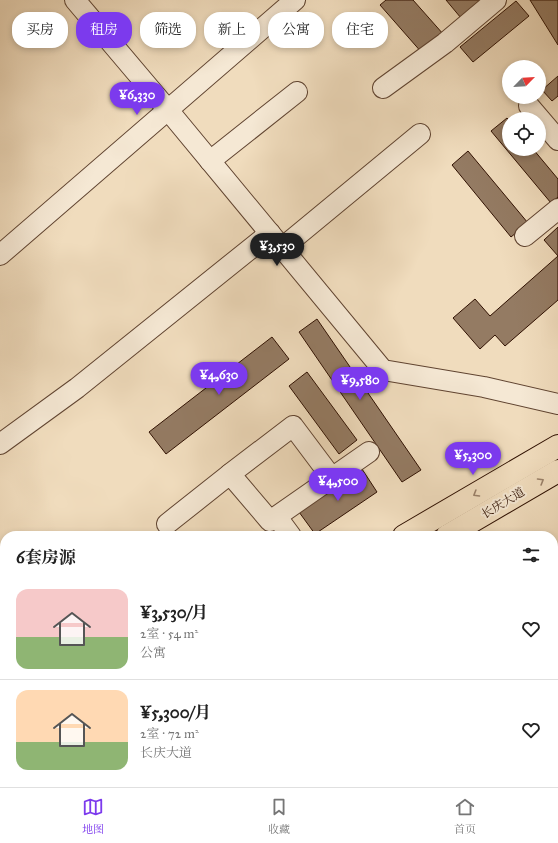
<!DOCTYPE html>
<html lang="zh">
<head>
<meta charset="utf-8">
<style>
	body { margin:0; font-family:"IM FELL Great Primer","Noto Serif SC",serif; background:#f2f2f2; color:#222; height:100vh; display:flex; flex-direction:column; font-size:15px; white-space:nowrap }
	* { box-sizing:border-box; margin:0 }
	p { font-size:13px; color:#767676 }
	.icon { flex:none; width:22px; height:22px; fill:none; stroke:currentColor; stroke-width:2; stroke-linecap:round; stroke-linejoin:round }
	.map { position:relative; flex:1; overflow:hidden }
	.drawer { position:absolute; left:0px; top:531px; width:558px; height:256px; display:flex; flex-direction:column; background:#fff; border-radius:16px 16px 0 0; box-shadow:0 2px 6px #0003 }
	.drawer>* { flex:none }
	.guide { position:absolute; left:12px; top:12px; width:534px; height:36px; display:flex; gap:8px }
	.needle { width:26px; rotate:66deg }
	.buttons { position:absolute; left:502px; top:60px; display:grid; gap:8px }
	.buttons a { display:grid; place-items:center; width:44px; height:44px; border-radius:50%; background:#fff; box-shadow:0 2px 6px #0003; font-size:20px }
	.price { position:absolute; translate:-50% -34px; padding:0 9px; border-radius:14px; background:#7c3aed; color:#fff; font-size:13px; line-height:26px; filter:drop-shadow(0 1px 2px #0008) }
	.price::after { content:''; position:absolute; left:50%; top:24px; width:12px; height:9px; margin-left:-6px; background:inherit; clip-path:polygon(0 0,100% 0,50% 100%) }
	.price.active { background:#222; color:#fff }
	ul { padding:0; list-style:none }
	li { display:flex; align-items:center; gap:12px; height:100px; padding:0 16px }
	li+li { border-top:1px solid #e0e0e0 }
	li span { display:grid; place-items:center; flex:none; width:112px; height:80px; border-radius:12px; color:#555 }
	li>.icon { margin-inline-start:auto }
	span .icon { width:48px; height:48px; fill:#fffc; stroke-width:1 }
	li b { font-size:17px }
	h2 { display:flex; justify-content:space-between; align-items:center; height:48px; padding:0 16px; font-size:17px }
	.chip { padding:0 14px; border-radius:16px; background:#fff; box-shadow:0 2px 6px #0003; font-size:14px; line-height:36px }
	.chip.active { background:#7c3aed; color:#fff }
	.tabs { display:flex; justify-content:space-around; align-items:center; height:56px; border-top:1px solid #e0e0e0; background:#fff; font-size:11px; color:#767676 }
	.tabs a { display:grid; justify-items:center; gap:2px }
	.tabs .active { color:#7c3aed }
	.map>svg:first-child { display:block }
	.building { fill:#947b63; stroke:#301102 }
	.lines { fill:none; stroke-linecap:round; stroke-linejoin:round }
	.minor-casing { stroke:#604431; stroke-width:22 }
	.major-casing { stroke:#301102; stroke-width:24 }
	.minor { stroke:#f5e8d4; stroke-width:20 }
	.major { stroke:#f0dcbd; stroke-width:22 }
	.oneway { stroke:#9a8169 }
	.labels { text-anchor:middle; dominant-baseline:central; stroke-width:4; stroke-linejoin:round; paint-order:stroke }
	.street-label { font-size:12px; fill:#301102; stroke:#f5e8d4 }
</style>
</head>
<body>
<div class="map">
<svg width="558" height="787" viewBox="0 0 558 787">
	<rect width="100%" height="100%" fill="#f0dcbd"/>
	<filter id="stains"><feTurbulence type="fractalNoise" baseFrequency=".005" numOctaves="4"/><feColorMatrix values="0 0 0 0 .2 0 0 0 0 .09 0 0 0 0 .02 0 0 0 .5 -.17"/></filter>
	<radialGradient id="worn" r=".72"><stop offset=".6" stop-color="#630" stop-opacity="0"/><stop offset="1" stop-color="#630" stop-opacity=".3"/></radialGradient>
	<g class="building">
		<polygon points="386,0 413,0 444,35 423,54 380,5"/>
		<polygon points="446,0 481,0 461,18"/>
		<polygon points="530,0 558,0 558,45"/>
		<polygon points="516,1 529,16 473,62 460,47"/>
		<polygon points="558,76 558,96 552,101 542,90"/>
		<polygon points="507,118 509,120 509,149 533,149 558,179 558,197 551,203 491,131"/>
		<polygon points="468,151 528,223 511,237 452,165"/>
		<polygon points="558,227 558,300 505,346 495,335 480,349 453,318 475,299 490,316 558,256 544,240"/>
		<polygon points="317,319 421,470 402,482 299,332"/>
		<polygon points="272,337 289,359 166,454 149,432"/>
		<polygon points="307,372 357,440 339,454 289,386"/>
		<polygon points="362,469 377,492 315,534 299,512"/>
		<polygon points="558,570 558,622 553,638 553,586"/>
		<polygon points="558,767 558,787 544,787 541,782 553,782 553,770"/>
		<polygon points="83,782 142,782 143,784 137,787 81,787 80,784"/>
		<polygon points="171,782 209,782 210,783 205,787 164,787"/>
		<polygon points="255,782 267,782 271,787 249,787"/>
		<polygon points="308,782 337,782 340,787 311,787"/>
		<polygon points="444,782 469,782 472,787 447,787"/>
	</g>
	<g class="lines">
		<defs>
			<g id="minor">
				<polyline points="75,0 168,110 383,370 484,387 558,404"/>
				<polyline points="383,88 445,43 496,0"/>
				<polyline points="529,106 558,140"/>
				<polyline points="210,161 297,92"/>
				<polyline points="525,236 558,209"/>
				<polyline points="282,248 420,134"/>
				<polyline points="0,255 295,0"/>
				<polyline points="0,444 77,388 270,233"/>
				<polyline points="230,474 293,426 332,478"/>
				<polyline points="277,517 291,536"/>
				<polyline points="167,524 230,474 270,521 369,452"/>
				<polyline points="553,697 558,681"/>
				<polyline points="525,787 527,782"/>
			</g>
			<g id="major">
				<polyline points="404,536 558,446"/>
				<polyline points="447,536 558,471"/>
				<polyline points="0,774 5,771"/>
				<polyline points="21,787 30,782"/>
			</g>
		</defs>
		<use href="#minor" class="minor-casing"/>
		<use href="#major" class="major-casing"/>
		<use href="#minor" class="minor"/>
		<use href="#major" class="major"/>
	</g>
	<defs><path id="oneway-chevron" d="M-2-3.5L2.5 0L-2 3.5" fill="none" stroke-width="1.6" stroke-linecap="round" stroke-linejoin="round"/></defs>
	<g class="oneway">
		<use href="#oneway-chevron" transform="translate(541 481) rotate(-31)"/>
		<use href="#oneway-chevron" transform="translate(476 494) rotate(149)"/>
	</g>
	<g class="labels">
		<g class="street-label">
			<text transform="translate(503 503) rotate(-31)">长庆大道</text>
		</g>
	</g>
	<rect width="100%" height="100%" filter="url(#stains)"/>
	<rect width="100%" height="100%" fill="url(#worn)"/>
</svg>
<div class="buttons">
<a><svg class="needle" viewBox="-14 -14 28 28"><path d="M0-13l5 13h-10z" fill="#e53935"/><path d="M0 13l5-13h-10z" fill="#767676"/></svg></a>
<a><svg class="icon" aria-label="locate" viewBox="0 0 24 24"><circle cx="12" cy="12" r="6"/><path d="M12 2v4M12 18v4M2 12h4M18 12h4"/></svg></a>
</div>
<b class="price" style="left:137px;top:116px">¥6,330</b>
<b class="price active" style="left:277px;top:267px">¥3,530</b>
<b class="price" style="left:219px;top:396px">¥4,630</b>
<b class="price" style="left:360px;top:401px">¥9,580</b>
<b class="price" style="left:473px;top:476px">¥5,300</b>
<b class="price" style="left:338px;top:502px">¥4,500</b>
<div class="guide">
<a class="chip">买房</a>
<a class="chip active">租房</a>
<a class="chip">筛选</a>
<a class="chip">新上</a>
<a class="chip">公寓</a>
<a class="chip">住宅</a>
</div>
<section class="drawer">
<h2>6套房源<svg class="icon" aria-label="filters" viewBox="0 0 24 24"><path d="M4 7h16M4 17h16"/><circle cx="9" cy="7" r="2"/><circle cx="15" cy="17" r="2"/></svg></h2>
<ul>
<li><span style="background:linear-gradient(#f6c9c9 60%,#8fb573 0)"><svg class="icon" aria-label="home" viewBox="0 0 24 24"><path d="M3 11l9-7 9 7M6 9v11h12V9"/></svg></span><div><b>¥3,530/月</b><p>2室 · 54 m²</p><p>公寓</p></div><svg class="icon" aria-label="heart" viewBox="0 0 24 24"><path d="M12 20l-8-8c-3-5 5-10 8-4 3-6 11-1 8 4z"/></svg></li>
<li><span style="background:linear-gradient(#ffd9b3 65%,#8fb573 0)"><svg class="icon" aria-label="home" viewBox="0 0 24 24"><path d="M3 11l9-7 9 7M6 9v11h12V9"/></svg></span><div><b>¥5,300/月</b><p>2室 · 72 m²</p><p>长庆大道</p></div><svg class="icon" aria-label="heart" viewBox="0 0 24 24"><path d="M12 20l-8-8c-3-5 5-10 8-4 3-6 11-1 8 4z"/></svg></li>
</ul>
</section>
</div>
<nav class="tabs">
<a class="active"><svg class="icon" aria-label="map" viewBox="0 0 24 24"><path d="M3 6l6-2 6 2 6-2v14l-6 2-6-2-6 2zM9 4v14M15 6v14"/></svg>地图</a>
<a><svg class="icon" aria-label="saved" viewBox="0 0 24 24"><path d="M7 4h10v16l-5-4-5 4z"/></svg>收藏</a>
<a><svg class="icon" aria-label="home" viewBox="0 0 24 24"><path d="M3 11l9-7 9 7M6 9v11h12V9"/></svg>首页</a>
</nav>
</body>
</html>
